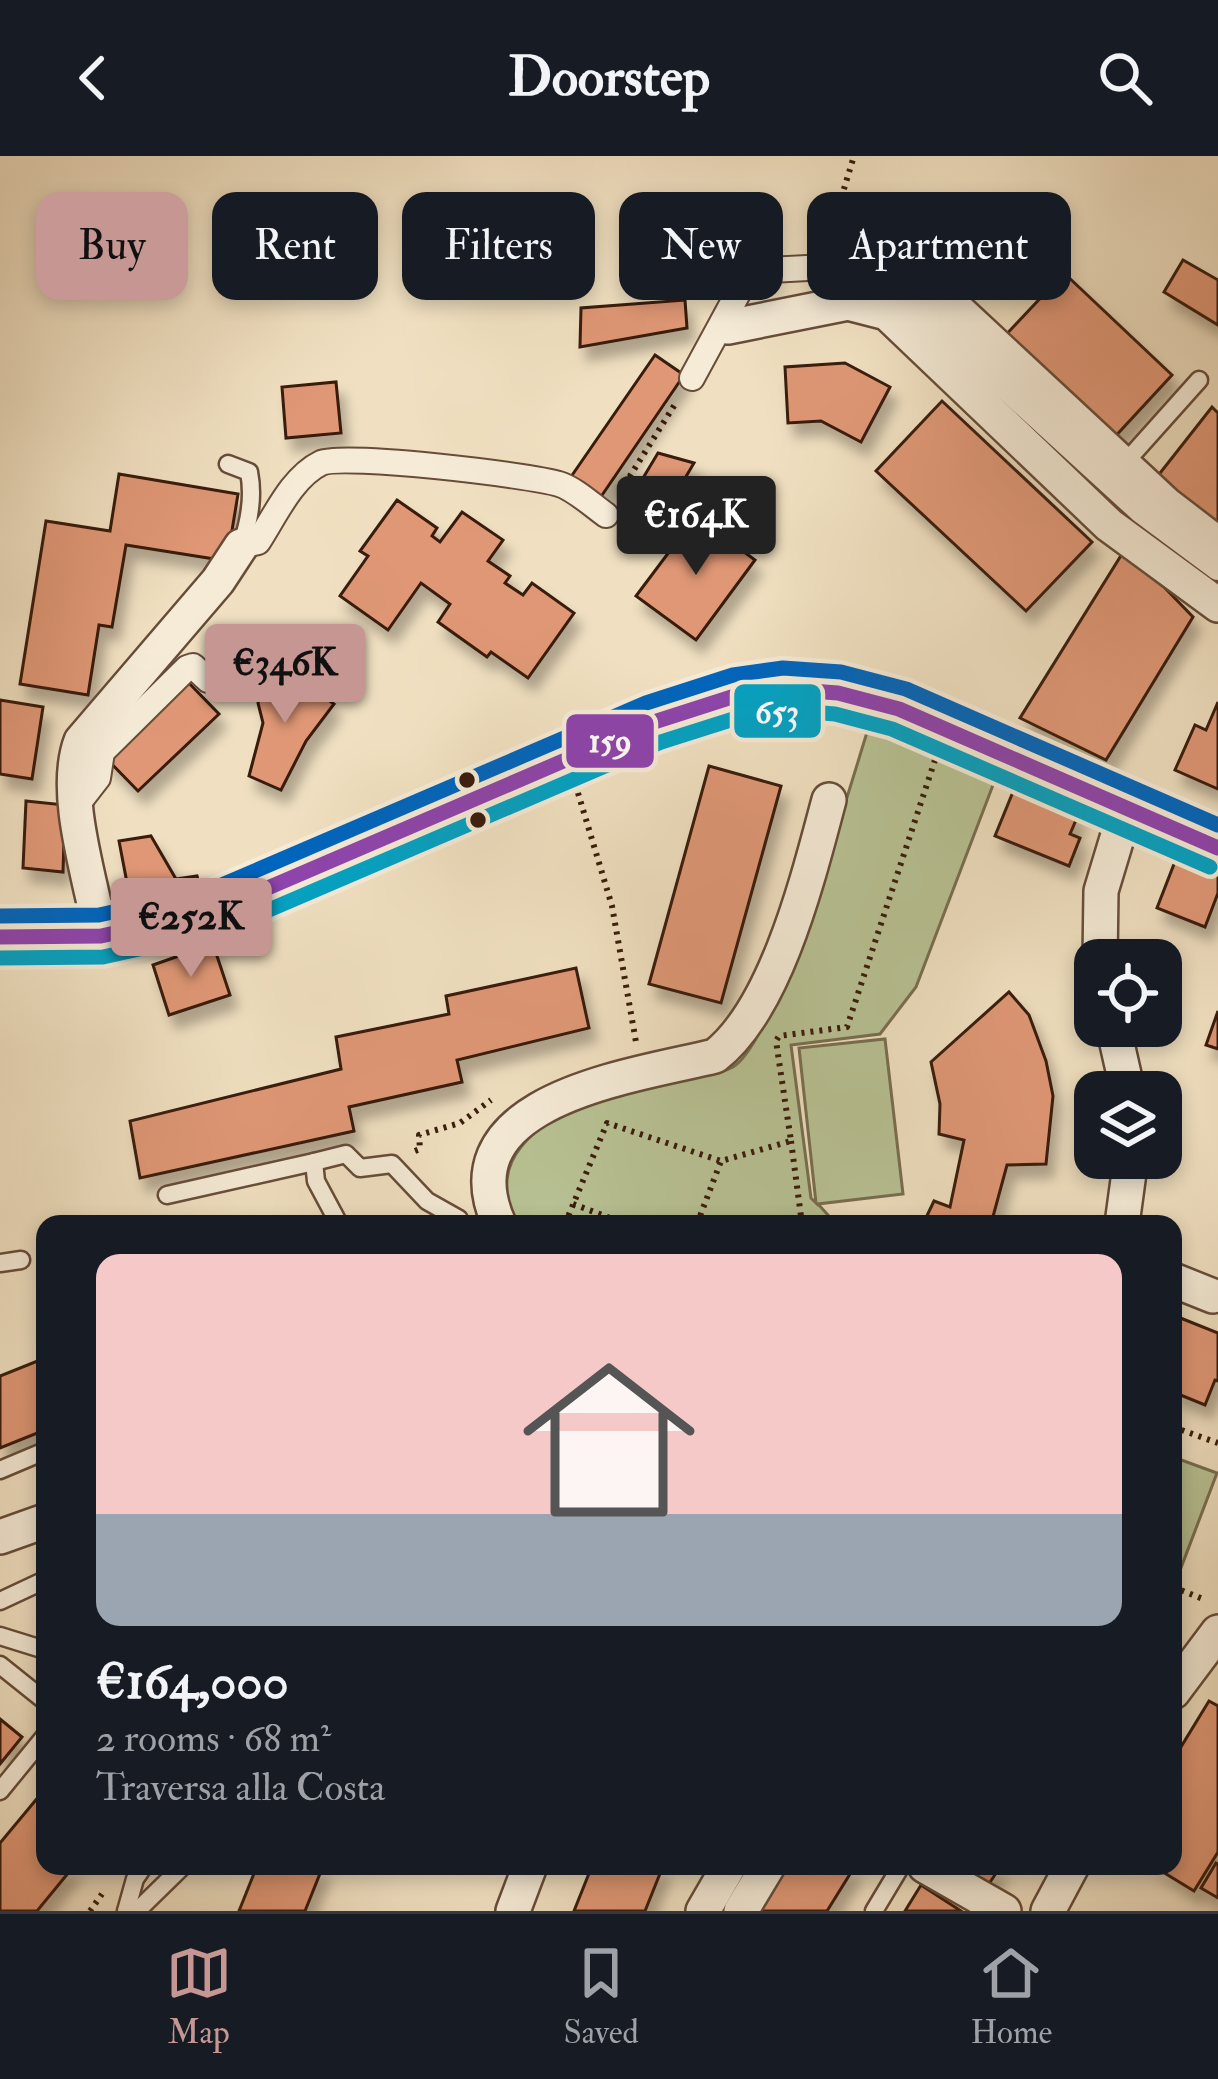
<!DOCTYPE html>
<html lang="en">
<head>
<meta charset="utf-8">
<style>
	body { margin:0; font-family:"IM FELL Double Pica",serif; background:#242831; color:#f1f3f6; height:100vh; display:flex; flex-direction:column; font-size:45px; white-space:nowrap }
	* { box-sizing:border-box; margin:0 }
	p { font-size:39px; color:#9ea1a6 }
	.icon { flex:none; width:66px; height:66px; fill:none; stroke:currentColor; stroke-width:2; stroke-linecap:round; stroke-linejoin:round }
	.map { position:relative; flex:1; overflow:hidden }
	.panel { position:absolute; left:36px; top:1059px; width:1146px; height:660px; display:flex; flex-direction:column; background:#171b24; border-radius:24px; box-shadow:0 6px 18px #0003 }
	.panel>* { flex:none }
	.top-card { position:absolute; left:36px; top:36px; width:1146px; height:108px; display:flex; gap:24px }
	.fabs { position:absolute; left:1074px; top:783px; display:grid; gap:24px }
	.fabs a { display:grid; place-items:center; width:108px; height:108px; border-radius:24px; background:#171b24; box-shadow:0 6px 18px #0003; font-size:60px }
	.price { position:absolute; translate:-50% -102px; padding:0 27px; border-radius:12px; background:#c59692; color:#111; font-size:39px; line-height:78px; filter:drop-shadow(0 3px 6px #0008) }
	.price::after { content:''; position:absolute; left:50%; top:72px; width:36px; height:27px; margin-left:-18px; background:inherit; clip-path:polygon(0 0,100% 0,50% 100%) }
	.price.on { background:#222; color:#fff }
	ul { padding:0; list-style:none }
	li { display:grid; align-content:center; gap:24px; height:636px; padding:0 60px }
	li+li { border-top:3px solid #363941 }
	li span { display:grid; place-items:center; height:372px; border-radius:24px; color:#555 }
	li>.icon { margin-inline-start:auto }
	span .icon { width:216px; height:216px; fill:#fffc; stroke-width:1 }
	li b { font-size:51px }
	.tag { padding:0 42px; border-radius:24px; background:#171b24; box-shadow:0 6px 18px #0003; font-size:42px; line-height:108px }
	.tag.on { background:#c59692; color:#111 }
	header { display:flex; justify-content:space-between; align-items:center; height:156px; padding:0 60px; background:#171b24; font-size:54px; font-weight:700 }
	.tab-bar { display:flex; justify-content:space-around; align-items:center; height:168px; border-top:3px solid #363941; background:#171b24; font-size:33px; color:#9ea1a6 }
	.tab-bar a { display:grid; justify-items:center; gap:6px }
	.tab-bar .on { color:#c59692 }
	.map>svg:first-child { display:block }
	.green { fill:#b8c294; stroke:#786e50; stroke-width:3 }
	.building { fill:#df9774; stroke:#391b0c; stroke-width:3; filter:url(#shadow) }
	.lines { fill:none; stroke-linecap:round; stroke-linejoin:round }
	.service-casing { stroke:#674c39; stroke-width:21 }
	.pedestrian-casing { stroke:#674c39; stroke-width:28 }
	.minor-casing { stroke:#674c39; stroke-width:38 }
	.path { stroke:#391b0c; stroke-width:6; stroke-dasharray:3 6; stroke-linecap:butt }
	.service { stroke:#f5ebd7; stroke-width:16 }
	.pedestrian { stroke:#f5ebd7; stroke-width:24 }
	.minor { stroke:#f5ebd7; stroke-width:33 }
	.bus-1-casing { stroke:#f5ebd7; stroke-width:24 }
	.bus-2-casing { stroke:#f5ebd7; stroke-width:24 }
	.bus-3-casing { stroke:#f5ebd7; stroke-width:24 }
	.bus-1 { stroke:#8e44ad; stroke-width:15 }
	.bus-2 { stroke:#03a2c4; stroke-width:15 }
	.bus-3 { stroke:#0065bd; stroke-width:15 }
	.bus-dot { fill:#391b0c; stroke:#f5ebd7; stroke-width:4.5 }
	.line-badge { stroke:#f5ebd7; stroke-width:4.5 }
	.badge-label { font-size:33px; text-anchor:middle; font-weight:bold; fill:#fff }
</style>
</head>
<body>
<header><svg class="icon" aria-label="back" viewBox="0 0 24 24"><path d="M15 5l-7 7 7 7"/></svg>Doorstep<svg class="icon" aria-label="search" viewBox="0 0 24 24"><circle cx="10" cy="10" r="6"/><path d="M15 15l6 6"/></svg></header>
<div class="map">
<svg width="1218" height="1755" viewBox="0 0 1218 1755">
	<defs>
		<filter id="shadow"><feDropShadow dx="7" dy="13" stdDeviation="6" flood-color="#0004"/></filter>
	</defs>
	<rect width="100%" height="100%" fill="#f0e0c1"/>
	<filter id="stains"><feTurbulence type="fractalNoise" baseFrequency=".00167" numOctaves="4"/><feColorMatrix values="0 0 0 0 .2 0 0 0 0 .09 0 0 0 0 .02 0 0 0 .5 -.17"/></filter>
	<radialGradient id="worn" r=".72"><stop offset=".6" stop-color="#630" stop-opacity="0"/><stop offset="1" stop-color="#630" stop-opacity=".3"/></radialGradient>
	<g class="green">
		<path d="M869,570L998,616L916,831L880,878L791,889L811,1042L816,1047L799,892L885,883L903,1038L818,1048L836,1068H516C506,1046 502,1020 516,998C551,944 630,936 688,922C702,919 721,918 733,911C777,885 850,630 869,570Z"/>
		<polygon points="1173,1301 1217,1317 1179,1417 1173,1415"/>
	</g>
	<g class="building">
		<polygon points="1183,104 1218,124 1218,169 1164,136"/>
		<polygon points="1064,117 1172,219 1110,286 1001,184"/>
		<polygon points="685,144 687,172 580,191 581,152"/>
		<polygon points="655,199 684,219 596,348 566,328"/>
		<polygon points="845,207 890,231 861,286 821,265 788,267 785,211"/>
		<polygon points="336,226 341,277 286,282 282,231"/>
		<polygon points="942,245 1092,386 1026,455 876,315"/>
		<polygon points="1212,251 1218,257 1218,376 1153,326"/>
		<polygon points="658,297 694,307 681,329 671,326 664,335 643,322"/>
		<polygon points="119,318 238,338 227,405 126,389 112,471 99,469 88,539 20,528 46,365 110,375"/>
		<polygon points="397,344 437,372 432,380 440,386 462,356 503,384 488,405 510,420 505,427 523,439 532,427 574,457 528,522 491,496 487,501 438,466 450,448 421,427 388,474 340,440 368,400 360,395"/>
		<polygon points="696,360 755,404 696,484 636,440"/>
		<polygon points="1122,398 1164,431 1193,461 1106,604 1020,562"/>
		<polygon points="270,512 297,521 334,548 306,585 281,634 249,620 263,567 258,547"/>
		<polygon points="185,523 219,558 138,635 104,600"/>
		<polygon points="0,544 43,551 32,623 0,618"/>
		<polygon points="1218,546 1218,633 1175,614 1195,569 1206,574"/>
		<polygon points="709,610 781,630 721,847 649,828"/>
		<polygon points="1015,631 1079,657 1070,678 1080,682 1069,710 995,680"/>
		<polygon points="26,645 65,649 63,716 23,712"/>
		<polygon points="151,680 176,723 197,720 202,738 133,758 119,685"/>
		<polygon points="1176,703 1218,719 1218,737 1205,771 1157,752"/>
		<polygon points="213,788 230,839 169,859 153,809"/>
		<polygon points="576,812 589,872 457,904 462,926 349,951 354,975 140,1022 130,965 341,913 336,881 449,858 446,840"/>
		<polygon points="1009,836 1029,859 1046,905 1053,940 1046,1008 1007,1009 991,1068 923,1068 934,1045 950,1051 964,984 939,978 940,948 931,906"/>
		<polygon points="1218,855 1218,893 1206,889"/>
		<polygon points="1173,1159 1218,1177 1218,1225 1215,1224 1205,1249 1173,1236"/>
		<polygon points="45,1202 45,1274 0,1292 0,1220"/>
		<polygon points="1209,1545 1218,1550 1218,1696 1194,1735 1153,1710 1173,1710 1173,1604"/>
		<polygon points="0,1563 22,1581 0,1608"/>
		<polygon points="45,1633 45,1710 74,1710 37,1755 0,1755 0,1687"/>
		<polygon points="1216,1707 1218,1708 1218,1742 1201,1732"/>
		<polygon points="257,1710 323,1710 305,1755 239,1755"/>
		<polygon points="592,1710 663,1710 645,1755 574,1755"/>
		<polygon points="777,1710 855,1710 827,1755 749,1755"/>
		<polygon points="955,1710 1001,1710 986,1732"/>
		<polygon points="921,1729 961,1755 905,1755"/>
	</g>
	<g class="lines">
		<defs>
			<g id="service">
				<path d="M228,308L249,316C254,341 249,367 241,390"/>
				<polyline points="1123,309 1199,224"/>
				<polyline points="314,1006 346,998 360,1012 392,1008 427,1045 459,1063"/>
				<polyline points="167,1039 314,1006 316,1025 339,1068"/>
				<polyline points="0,1107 21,1104"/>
				<polyline points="0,1314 45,1295"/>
				<polyline points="0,1445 45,1424"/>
				<polyline points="0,1480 45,1494"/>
				<polyline points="0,1509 45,1545"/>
				<polyline points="0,1635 45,1580"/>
				<polyline points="126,1755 135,1723 144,1710"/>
				<polyline points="137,1755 183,1710"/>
				<polyline points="874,1755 901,1710"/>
			</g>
			<g id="pedestrian">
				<polyline points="692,222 750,115 864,109 877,114 1140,354 1218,412"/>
				<path d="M241,390L258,386C275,360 292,321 321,307C344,297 530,319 559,328C575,333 592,349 606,359"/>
				<polyline points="77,649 98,622 102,596 187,512 193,510 208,524"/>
			</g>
			<g id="minor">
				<polyline points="987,109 924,123 1166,348 1218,388"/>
				<polyline points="728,171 848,147 887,157 1109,369 1218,449"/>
				<path d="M101,780C91,724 61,637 81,585L218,425L241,390"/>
				<polyline points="0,781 101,780 214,755 654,566 738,539 784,533 838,537 899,553 1218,692"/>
				<polyline points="1100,804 1101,735 1127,649"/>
				<polyline points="1113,870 1128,936"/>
				<path d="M499,1068C443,943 634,920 715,900C777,852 809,718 829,644"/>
				<polyline points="1122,1068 1131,1002"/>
				<polyline points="1173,1124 1213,1140"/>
				<polyline points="0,1381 45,1365"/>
				<polyline points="1173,1536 1218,1476"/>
				<polyline points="925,1710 1004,1755"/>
				<polyline points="513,1755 530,1710"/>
				<polyline points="703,1755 729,1710"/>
				<polyline points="741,1755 768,1710"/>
				<polyline points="1048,1755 1072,1710"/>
			</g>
		</defs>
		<use href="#service" class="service-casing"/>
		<use href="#pedestrian" class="pedestrian-casing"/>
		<use href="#minor" class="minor-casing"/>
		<g class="path">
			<polyline points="836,59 854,0"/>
			<polyline points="620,336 677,245"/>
			<polyline points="578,637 612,750 636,886"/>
			<polyline points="791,985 802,1068"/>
			<polyline points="415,995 420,993 419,979 460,967 491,944"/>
			<polyline points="573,1048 626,1068"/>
			<polyline points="565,1068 607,967 721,1005 791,985 776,885 779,880 847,871 935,604"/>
			<polyline points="697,1068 721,1005"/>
			<polyline points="1173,1271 1218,1287"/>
			<polyline points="1173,1431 1203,1443"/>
			<polyline points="90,1755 102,1738"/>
		</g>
		<use href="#service" class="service"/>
		<use href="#pedestrian" class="pedestrian"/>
		<use href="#minor" class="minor"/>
		<defs>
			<polyline id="bus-1" points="0,781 101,780 214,755 654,566 738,539 784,533 838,537 899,553 1218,692"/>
			<polyline id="bus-2" points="0,802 103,801 220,775 661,586 743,560 785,554 835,558 892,573 1210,711"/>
			<polyline id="bus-3" points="0,760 99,759 208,735 646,547 733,519 783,512 841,516 906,533 1218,669"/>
		</defs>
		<use href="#bus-1" class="bus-1-casing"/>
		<use href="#bus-2" class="bus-2-casing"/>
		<use href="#bus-3" class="bus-3-casing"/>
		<use href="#bus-1" class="bus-1"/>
		<use href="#bus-2" class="bus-2"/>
		<use href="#bus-3" class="bus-3"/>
	</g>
	<g class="bus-dot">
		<circle cx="467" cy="624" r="10"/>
		<circle cx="478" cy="664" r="10"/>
	</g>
	<g class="line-badge">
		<rect x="732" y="526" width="91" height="58" rx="12" fill="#03a2c4"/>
		<rect x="564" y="556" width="92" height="58" rx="12" fill="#8e44ad"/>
	</g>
	<g class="badge-label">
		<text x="777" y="567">653</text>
		<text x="610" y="596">159</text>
	</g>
	<rect width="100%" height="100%" filter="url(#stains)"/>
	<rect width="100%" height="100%" fill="url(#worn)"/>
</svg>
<div class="fabs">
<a><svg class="icon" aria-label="locate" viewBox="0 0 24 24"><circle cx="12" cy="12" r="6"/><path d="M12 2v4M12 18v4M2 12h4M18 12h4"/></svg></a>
<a><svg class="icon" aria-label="layers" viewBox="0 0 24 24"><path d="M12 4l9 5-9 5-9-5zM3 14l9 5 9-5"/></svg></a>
</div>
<b class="price on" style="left:696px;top:422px">€164K</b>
<b class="price" style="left:285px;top:570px">€346K</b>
<b class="price" style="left:191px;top:824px">€252K</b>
<div class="top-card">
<a class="tag on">Buy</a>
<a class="tag">Rent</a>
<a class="tag">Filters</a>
<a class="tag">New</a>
<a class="tag">Apartment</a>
</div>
<section class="panel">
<ul>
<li><span style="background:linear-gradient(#f6c9c9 70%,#9aa5b1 0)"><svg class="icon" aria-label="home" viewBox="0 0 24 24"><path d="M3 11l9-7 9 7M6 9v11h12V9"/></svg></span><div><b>€164,000</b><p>2 rooms · 68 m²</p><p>Traversa alla Costa</p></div></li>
</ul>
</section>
</div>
<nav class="tab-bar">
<a class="on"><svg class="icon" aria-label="map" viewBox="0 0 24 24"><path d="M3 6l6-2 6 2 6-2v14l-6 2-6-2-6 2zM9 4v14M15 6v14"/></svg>Map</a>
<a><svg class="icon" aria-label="saved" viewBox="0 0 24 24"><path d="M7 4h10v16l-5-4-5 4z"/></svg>Saved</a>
<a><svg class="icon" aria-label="home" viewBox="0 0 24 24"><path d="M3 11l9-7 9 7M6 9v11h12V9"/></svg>Home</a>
</nav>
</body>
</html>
